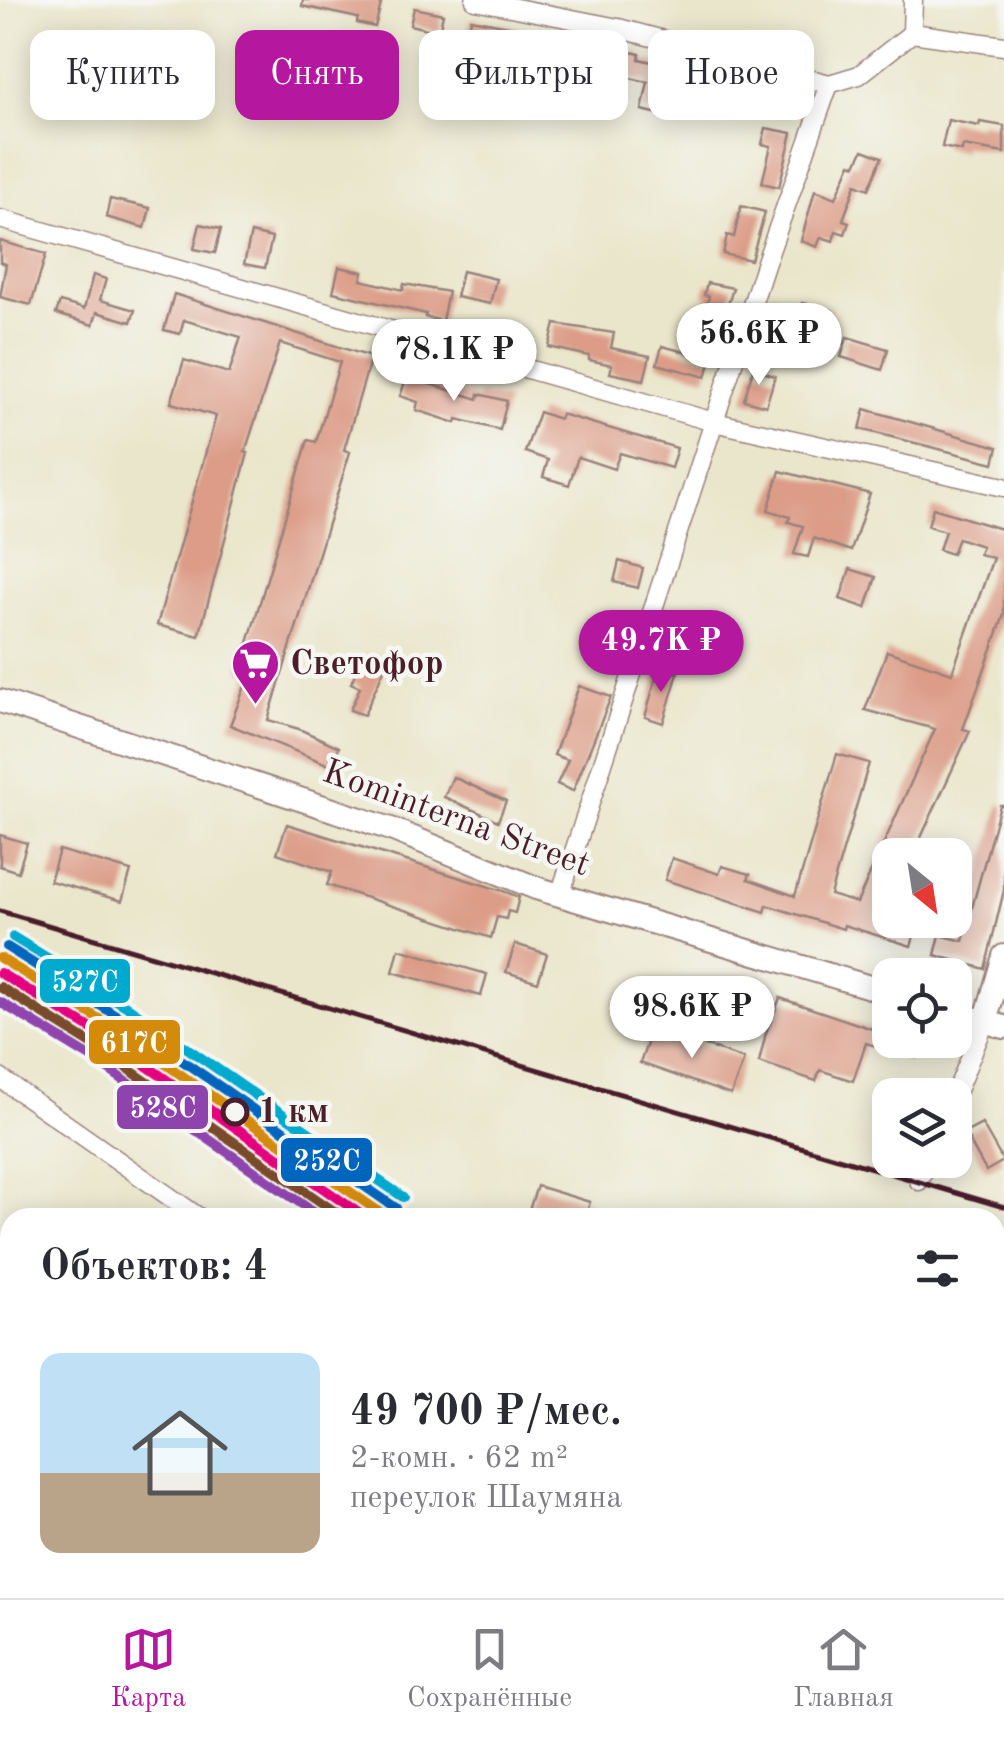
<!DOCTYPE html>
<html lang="ru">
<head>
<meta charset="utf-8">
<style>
	body { margin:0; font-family:"Old Standard TT",serif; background:#f2f2f3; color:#2b2b33; height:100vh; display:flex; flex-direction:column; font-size:38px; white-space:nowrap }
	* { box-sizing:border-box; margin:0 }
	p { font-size:32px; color:#7c7c81 }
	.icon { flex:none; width:55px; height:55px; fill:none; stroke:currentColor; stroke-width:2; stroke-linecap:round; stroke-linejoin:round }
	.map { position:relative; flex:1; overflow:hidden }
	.side { position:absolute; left:0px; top:1208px; width:1005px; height:392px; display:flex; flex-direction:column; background:#fff; border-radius:30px 30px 0 0; box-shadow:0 5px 25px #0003 }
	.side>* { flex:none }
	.top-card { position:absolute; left:30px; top:30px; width:945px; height:90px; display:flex; gap:20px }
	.needle { width:65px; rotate:150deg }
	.buttons { position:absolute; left:872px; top:838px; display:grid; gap:20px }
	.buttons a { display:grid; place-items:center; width:100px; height:100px; border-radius:20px; background:#fff; box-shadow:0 5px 25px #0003; font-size:50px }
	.price { position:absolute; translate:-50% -85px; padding:0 22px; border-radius:35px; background:#fff; color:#222; font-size:32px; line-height:65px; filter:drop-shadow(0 2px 5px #0008) }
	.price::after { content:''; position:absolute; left:50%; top:60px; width:30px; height:22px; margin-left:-15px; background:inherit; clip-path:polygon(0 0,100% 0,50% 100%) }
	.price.on { background:#b5179e; color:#fff }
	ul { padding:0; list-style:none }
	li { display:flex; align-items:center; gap:30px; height:250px; padding:0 40px }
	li+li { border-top:2px solid #e1e1e2 }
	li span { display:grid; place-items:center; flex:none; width:280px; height:200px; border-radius:20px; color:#555 }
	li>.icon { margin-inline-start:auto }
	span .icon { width:120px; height:120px; fill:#fffc; stroke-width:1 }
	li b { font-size:42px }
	h2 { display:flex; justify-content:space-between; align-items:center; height:120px; padding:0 40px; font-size:42px }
	.chip { padding:0 35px; border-radius:20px; background:#fff; box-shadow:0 5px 25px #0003; font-size:35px; line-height:90px }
	.chip.on { background:#b5179e; color:#fff }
	.tab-bar { display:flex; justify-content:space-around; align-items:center; height:140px; border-top:2px solid #e1e1e2; background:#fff; font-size:28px; color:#7c7c81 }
	.tab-bar a { display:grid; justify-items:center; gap:5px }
	.tab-bar .on { color:#b5179e }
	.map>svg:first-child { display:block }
	.building { fill:#dc9c87 }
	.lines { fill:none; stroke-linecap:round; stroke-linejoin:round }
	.minor-casing { stroke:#9a827b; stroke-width:21 }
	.tertiary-casing { stroke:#9a827b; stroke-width:26 }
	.minor { stroke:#fff; stroke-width:18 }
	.tertiary { stroke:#fff; stroke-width:22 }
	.rail { stroke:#4a1f2b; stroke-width:5 }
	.rail-1-casing { stroke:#f6f6f2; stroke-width:18 }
	.rail-2-casing { stroke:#f6f6f2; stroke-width:18 }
	.rail-3-casing { stroke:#f6f6f2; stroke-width:18 }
	.rail-4-casing { stroke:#f6f6f2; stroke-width:18 }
	.rail-5-casing { stroke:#f6f6f2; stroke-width:18 }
	.rail-6-casing { stroke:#f6f6f2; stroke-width:18 }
	.rail-1 { stroke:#d48b09; stroke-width:10 }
	.rail-2 { stroke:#e5007d; stroke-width:10 }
	.rail-3 { stroke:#0065bd; stroke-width:10 }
	.rail-4 { stroke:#7a4b2a; stroke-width:10 }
	.rail-5 { stroke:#00a9ce; stroke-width:10 }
	.rail-6 { stroke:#8e44ad; stroke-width:10 }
	.stop-dot { fill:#f6f6f2; stroke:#4a1f2b; stroke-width:5 }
	.labels { text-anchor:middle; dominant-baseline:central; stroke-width:9; stroke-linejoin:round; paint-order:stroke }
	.poi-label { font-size:35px; font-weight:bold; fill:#4a1f2b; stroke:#f6f6f2; text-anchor:start }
	.street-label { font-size:35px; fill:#4a1f2b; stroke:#f6f6f2 }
	.stop-label { font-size:35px; font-weight:bold; fill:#4a1f2b; stroke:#f6f6f2; text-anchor:start }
	.line-badge { stroke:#f6f6f2; stroke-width:4 }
	.badge-label { font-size:28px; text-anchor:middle; font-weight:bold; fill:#fff }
</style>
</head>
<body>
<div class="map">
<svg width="1004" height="1598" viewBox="0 0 1004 1598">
	<rect width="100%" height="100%" fill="#f6f6f2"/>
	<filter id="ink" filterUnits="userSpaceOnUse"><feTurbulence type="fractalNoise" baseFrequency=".01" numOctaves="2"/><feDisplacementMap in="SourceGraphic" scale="20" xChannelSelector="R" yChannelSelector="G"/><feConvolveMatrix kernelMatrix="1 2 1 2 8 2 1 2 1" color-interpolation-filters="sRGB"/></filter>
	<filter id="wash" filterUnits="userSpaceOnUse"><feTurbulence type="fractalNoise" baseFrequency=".0048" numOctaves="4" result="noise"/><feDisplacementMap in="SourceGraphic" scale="40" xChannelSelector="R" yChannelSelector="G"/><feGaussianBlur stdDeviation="2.25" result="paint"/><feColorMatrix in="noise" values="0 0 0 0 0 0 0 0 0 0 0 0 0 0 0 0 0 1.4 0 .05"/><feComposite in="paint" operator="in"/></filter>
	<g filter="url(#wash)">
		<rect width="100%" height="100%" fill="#eae6cb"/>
		<g id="blocks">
			<g class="building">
				<polygon points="303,0 382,0 375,27 357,23 358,18 302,6"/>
				<polygon points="414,8 443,14 439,32 410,25"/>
				<polygon points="471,19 520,28 506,88 474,81 472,87 442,80 444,68 459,71"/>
				<polygon points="550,36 582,43 573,84 541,77"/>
				<polygon points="617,49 640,54 639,59 709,75 702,106 670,99 667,116 642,110 648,82 611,74"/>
				<polygon points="948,120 979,126 980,122 1004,126 1004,153 963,146 962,151 942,147"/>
				<polygon points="766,128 792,133 779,187 762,183 771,146 762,144"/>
				<polygon points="863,150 882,157 869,189 856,184 843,220 849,222 845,234 836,231 833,241 821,237 817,247 801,241 815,190 836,198 851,163 856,165"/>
				<polygon points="110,199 150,208 145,228 106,217"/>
				<polygon points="741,206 765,212 751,260 723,254 727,235 734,237"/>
				<polygon points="200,224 221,229 215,253 194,249"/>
				<polygon points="251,233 272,238 265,268 244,264"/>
				<polygon points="0,241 46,254 31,305 0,297 6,264 0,262"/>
				<polygon points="339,267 363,272 361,280 403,290 404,284 448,292 442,321 425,317 426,314 333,292"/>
				<polygon points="462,271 496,279 490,304 456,297"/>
				<polygon points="93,275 106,279 100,300 135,310 131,322 97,312 93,325 56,314 60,302 84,309"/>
				<polygon points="707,283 733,288 719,335 701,331 709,296 704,295"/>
				<polygon points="174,294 371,357 344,450 350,452 268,720 299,729 339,747 332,766 230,725 250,673 240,670 308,440 316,442 340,362 280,343 245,452 248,453 199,636 157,625 216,416 171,403 184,360 229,373 241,337 184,320 180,334 164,330"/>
				<polygon points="802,303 831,310 824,341 795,334"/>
				<polygon points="555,324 614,333 611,348 650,356 644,380 610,373 612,365 589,360 589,356 549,347"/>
				<polygon points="847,337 888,349 882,370 841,357"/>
				<polygon points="662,346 711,359 706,377 657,364"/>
				<polygon points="753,369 775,376 766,406 744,400"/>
				<polygon points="409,371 425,377 423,382 478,399 479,394 507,401 500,430 457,419 456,423 416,410 418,402 400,396"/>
				<polygon points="865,409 998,447 994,463 860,429"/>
				<polygon points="539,412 559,419 561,414 677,448 671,468 620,453 614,469 578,457 569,485 543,477 548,460 525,452"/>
				<polygon points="780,471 870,494 851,551 814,538 808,557 794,554 803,526 788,522 790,517 768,510"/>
				<polygon points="933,508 1004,530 1004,615 963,729 970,731 913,855 890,855 890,920 919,920 911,946 844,925 843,929 767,905 765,912 665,880 672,858 719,874 722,866 750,874 748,879 795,896 837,754 869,763 830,895 857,903 935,729 865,710 887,651 952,673 993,558 979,554 982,546 958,538 952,554 939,550 945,531 928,526"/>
				<polygon points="619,561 643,568 638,588 614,582"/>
				<polygon points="850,569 876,577 866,608 840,599"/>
				<polygon points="363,655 386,665 364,715 350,710 360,687 351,683"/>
				<polygon points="659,667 678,673 663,723 645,717"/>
				<polygon points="579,686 611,697 573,791 557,784 568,760 554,755"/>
				<polygon points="453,777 506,801 498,821 444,797"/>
				<polygon points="1000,805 1004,805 1004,890 985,969 935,955 940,935 963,941"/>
				<polygon points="287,824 503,891 519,897 515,913 508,911 506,919 497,917 491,938 327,885 332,872 277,853"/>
				<polygon points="0,835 27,843 18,872 0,866"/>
				<polygon points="59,850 131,871 122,901 50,881"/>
				<polygon points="515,944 547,954 538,982 506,972"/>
				<polygon points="399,949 487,974 481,996 393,972"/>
				<polygon points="780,998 890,1035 890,1040 921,1040 916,1058 866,1043 853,1081 820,1070 816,1081 759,1062 766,1033"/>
				<polygon points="653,1027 744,1059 731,1095 640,1063"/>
				<polygon points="982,1124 1003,1161 986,1171 965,1133"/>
				<polygon points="537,1186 590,1202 585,1218 544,1218 528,1213"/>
			</g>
		</g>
	</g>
	<g filter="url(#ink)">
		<use href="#blocks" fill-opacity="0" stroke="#9a827b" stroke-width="2.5"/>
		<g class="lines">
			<defs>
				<g id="minor">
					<polyline points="475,0 618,28 829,84"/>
					<polyline points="912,33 1004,46"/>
					<polyline points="0,219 714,422 1004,487"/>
					<polyline points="560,895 765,265 829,84 859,75 912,33 913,0"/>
					<polyline points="0,1078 200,1218"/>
					<polyline points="955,1095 985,1022"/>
					<polyline points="919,1181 928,1160"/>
					<polyline points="0,1462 10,1470"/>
					<polyline points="158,1590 168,1598"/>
					<polyline points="686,1598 690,1590"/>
				</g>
				<g id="tertiary">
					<polyline points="0,701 391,829 536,888 890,993"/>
					<polyline points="955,1013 1004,1027"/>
					<polyline points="985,1022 1004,956"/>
				</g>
			</defs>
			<use href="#minor" class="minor-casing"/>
			<use href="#tertiary" class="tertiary-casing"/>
			<use href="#minor" class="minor"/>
			<use href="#tertiary" class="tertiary"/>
			<polyline class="rail" points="0,911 1004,1207"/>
			<defs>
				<polyline id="rail-1" points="0,958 112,1027 388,1218"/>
				<polyline id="rail-2" points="0,973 105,1037 366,1218"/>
				<polyline id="rail-3" points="7,947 119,1017 396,1208"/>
				<polyline id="rail-4" points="0,987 98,1048 344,1218"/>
				<polyline id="rail-5" points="13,937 126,1006 403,1197"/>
				<polyline id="rail-6" points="0,1002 92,1058 322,1218"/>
			</defs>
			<use href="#rail-1" class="rail-1-casing"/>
			<use href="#rail-2" class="rail-2-casing"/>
			<use href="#rail-3" class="rail-3-casing"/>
			<use href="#rail-4" class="rail-4-casing"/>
			<use href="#rail-5" class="rail-5-casing"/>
			<use href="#rail-6" class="rail-6-casing"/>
			<use href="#rail-1" class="rail-1"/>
			<use href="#rail-2" class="rail-2"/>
			<use href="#rail-3" class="rail-3"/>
			<use href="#rail-4" class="rail-4"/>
			<use href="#rail-5" class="rail-5"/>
			<use href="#rail-6" class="rail-6"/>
		</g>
	</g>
	<defs>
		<symbol id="supermarket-pin" viewBox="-11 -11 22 30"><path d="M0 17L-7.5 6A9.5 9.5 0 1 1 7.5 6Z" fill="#b5179e" stroke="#f6f6f2"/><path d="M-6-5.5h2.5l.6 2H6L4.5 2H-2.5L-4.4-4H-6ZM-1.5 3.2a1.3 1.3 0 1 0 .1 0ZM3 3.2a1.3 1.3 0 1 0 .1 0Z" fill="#fff"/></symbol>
	</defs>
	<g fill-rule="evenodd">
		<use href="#supermarket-pin" x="228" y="636" width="55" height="75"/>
	</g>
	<circle class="stop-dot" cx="235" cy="1112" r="12"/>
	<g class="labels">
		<g class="poi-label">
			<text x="290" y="664">Светофор</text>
		</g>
		<g class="street-label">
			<text transform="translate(456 819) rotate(20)">Kominterna Street</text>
		</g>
		<g class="stop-label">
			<text x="258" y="1112">1 км</text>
		</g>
	</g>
	<g class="line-badge">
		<rect x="38" y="957" width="94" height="48" rx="10" fill="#00a9ce"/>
		<rect x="87" y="1018" width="95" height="48" rx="10" fill="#d48b09"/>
		<rect x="115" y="1083" width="95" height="48" rx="10" fill="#8e44ad"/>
		<rect x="279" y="1136" width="95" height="48" rx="10" fill="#0065bd"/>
	</g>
	<g class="badge-label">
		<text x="85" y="991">527С</text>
		<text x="134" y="1052">617C</text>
		<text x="163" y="1117">528С</text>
		<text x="327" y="1170">252С</text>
	</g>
</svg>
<div class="buttons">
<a><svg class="needle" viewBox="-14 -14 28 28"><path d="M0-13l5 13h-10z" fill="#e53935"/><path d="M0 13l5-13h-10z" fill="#7c7c81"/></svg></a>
<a><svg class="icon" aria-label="locate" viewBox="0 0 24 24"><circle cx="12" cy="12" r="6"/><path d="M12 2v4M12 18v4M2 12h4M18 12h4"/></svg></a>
<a><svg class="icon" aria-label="layers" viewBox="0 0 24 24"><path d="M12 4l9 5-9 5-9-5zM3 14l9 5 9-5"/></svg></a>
</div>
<b class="price" style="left:759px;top:388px">56.6K ₽</b>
<b class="price" style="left:454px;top:404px">78.1K ₽</b>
<b class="price on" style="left:661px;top:695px">49.7K ₽</b>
<b class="price" style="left:692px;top:1061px">98.6K ₽</b>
<div class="top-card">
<a class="chip">Купить</a>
<a class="chip on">Снять</a>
<a class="chip">Фильтры</a>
<a class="chip">Новое</a>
</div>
<section class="side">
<h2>Объектов: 4<svg class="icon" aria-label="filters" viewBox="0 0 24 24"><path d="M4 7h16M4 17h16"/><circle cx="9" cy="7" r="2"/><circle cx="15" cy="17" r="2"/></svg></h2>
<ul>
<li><span style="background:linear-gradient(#bfe0f5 60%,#b9a48a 0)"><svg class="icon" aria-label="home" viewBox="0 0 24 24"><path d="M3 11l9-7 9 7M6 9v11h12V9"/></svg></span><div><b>49 700 ₽/мес.</b><p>2-комн. · 62 m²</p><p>переулок Шаумяна</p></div></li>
</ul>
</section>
</div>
<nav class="tab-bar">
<a class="on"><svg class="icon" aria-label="map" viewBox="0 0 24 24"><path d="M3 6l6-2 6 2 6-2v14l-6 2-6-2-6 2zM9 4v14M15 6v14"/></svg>Карта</a>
<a><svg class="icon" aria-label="saved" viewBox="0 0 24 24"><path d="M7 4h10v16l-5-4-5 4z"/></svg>Сохранённые</a>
<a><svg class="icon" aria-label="home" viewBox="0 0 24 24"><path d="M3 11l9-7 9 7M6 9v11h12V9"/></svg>Главная</a>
</nav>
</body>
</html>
